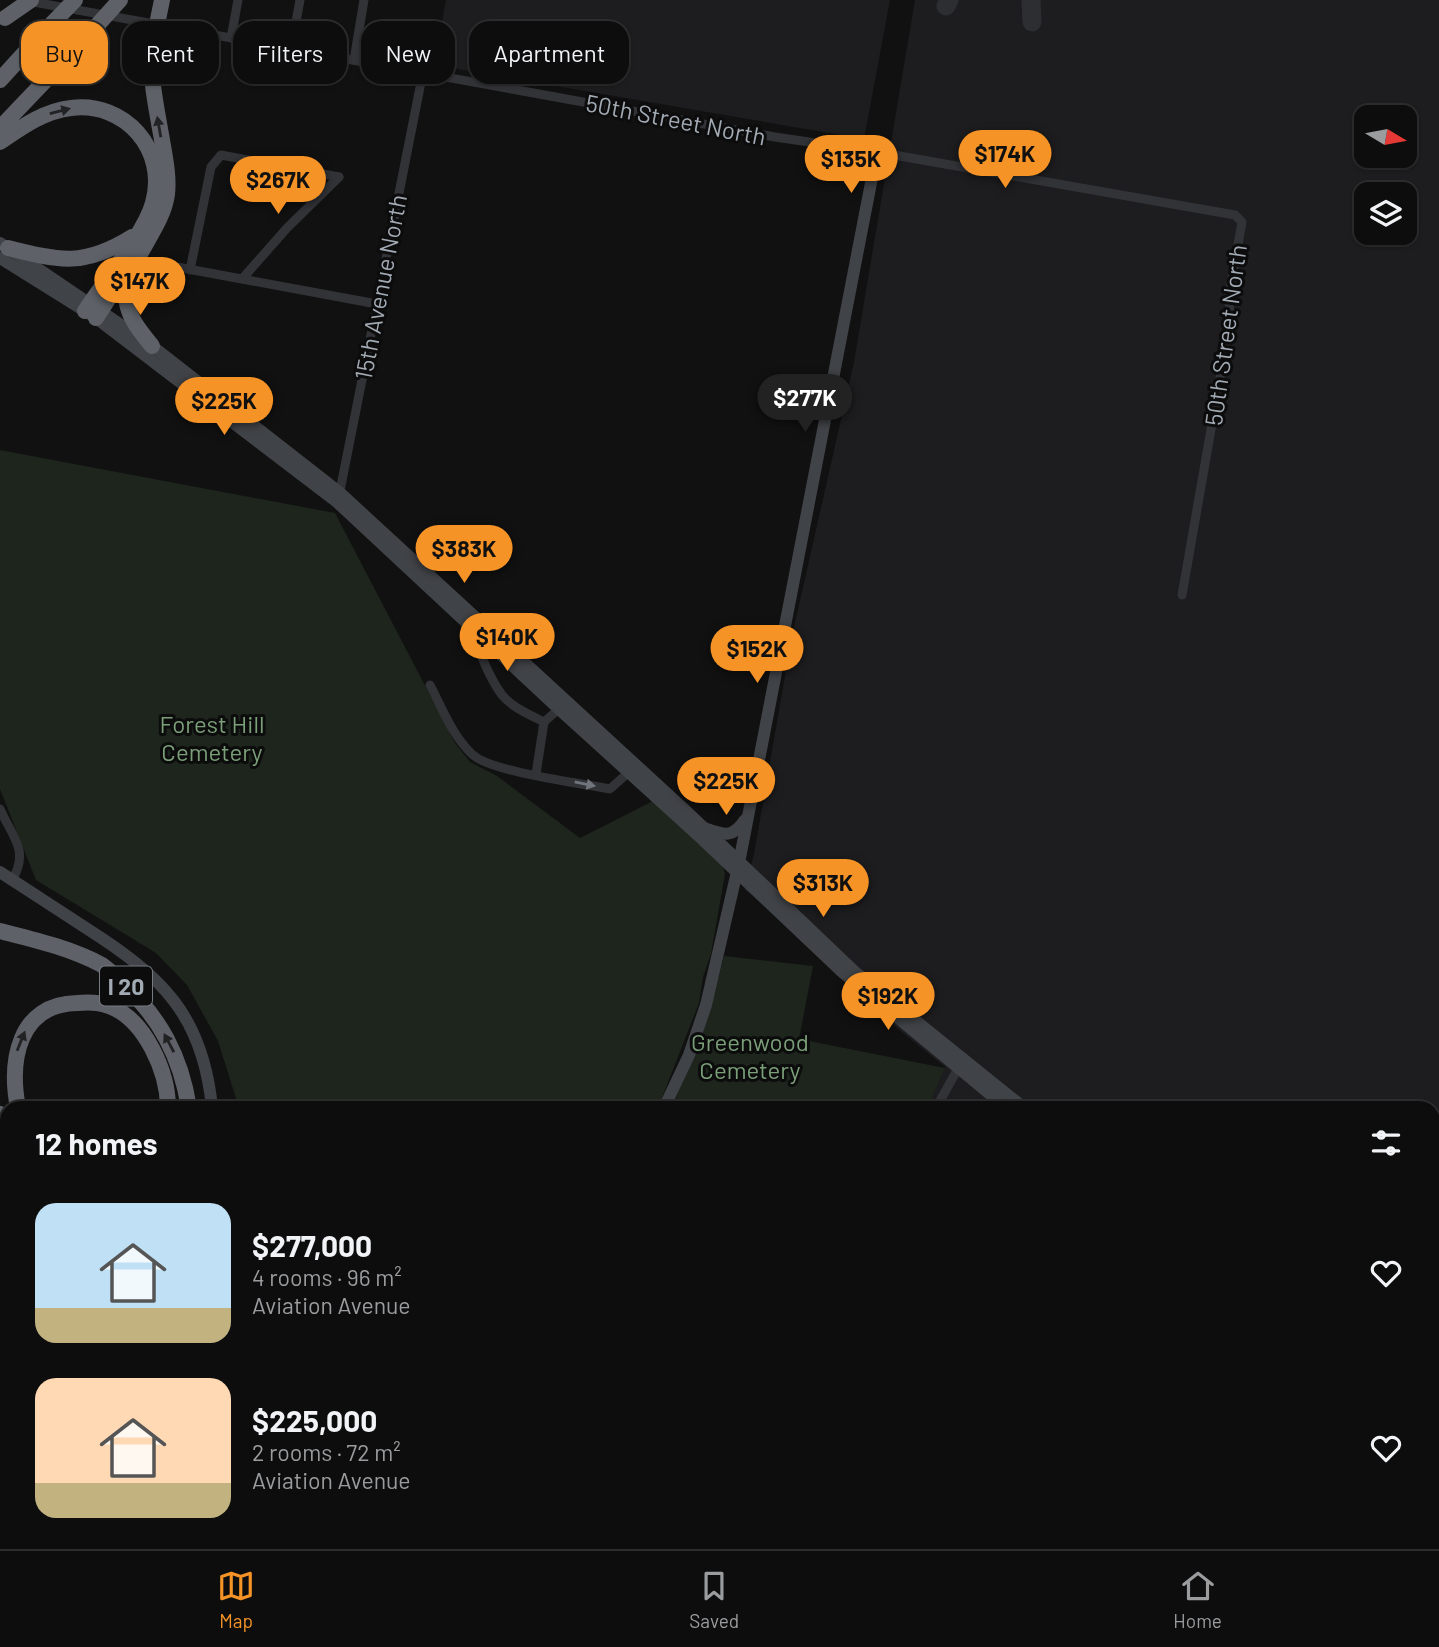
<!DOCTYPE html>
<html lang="en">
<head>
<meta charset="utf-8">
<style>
	body { margin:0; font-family:Barlow,sans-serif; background:#1b1b1c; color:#f1f3f6; height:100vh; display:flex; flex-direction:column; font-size:26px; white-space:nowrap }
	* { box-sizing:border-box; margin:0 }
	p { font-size:23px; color:#9a9c9e }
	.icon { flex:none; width:38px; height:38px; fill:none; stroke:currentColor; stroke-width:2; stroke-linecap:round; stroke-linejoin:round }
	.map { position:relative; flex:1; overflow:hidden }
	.details { position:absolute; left:0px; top:1101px; width:1440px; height:450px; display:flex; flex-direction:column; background:#0d0d0e; border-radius:21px 21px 0 0; box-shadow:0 2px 5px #0004,0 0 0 2px #2d2d2e }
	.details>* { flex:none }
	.hud { position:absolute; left:21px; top:21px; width:700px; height:63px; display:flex; gap:14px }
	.needle { width:46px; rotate:100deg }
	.tools { position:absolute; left:1354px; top:105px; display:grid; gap:14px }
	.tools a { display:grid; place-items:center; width:63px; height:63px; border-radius:14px; background:#0d0d0e; box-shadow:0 2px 5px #0004,0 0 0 2px #2d2d2e; font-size:35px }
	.price { position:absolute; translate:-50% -60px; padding:0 16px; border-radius:24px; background:#f59326; color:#111; font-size:23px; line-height:46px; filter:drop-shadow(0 2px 4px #0008) }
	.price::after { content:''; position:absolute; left:50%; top:42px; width:21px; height:16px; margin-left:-10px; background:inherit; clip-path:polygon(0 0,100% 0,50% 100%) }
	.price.active { background:#222; color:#fff }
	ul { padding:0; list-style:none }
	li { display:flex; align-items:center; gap:21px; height:175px; padding:0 35px }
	li span { display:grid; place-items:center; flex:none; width:196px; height:140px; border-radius:21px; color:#555 }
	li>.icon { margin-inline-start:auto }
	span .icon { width:84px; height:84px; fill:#fffc; stroke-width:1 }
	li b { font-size:30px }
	h2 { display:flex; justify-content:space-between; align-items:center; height:84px; padding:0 35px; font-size:30px }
	.pill { padding:0 24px; border-radius:21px; background:#0d0d0e; box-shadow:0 2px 5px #0004,0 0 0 2px #2d2d2e; font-size:24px; line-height:63px }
	.pill.active { background:#f59326; color:#111 }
	.tab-bar { display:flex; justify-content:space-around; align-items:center; height:98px; border-top:2px solid #2d2d2e; background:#0d0d0e; font-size:19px; color:#9a9c9e }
	.tab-bar a { display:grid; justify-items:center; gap:4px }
	.tab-bar .active { color:#f59326 }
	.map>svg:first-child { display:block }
	.built { fill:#1d1d1f; fill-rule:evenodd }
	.green { fill:#1d251d }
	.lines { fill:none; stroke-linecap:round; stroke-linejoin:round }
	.taxiway { stroke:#2d2e31; stroke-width:19 }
	.street { stroke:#323337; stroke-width:9 }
	.secondary { stroke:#404347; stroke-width:12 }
	.highway { stroke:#5e6268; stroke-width:16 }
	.highway-bridge { stroke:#5e6268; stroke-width:16 }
	.oneway { fill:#202224 }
	.oneway2 { fill:#70747b }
	.labels { text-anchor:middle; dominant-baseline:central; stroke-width:6; stroke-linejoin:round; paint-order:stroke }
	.shield { fill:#0c0c0d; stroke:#757b81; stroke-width:2 }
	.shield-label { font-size:23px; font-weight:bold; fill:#a2aab3 }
	.street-label { font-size:24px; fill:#a2aab3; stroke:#0c0c0d }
	.park-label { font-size:24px; fill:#7b9f78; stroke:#0c0c0d }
</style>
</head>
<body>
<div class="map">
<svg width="1439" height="1549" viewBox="0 0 1439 1549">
	<rect width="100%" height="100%" fill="#111112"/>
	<g class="built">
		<polygon points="446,0 890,0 864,139 434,65"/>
		<path d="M915,0H1439V1549H447L449,1544H1433V1108H928L945,1067L897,1028L759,899L745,890L754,854L792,636L854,362ZM1367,117H1405V156H1367ZM1367,194H1405V233H1367Z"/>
	</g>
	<g class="green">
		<polygon points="0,450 335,513 455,743 470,762 497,776 580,838 653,801 722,862 725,874 711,954 703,977 699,1003 658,1108 239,1108 218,1041 187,985 156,953 36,880 0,789"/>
		<polygon points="724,956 813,966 799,1039 945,1068 928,1108 672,1108 711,1008"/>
		<polygon points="857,1544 1093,1544 1124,1549 856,1549"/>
	</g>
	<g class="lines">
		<g class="taxiway">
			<polyline points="1031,0 1032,22"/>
			<polyline points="946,6 949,0"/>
			<polyline points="1165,1544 1196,1549"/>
			<polyline points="833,1549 834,1544"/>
		</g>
		<g class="street">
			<polyline points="28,1 775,137 877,152 1235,215 1242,222 1229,296 1230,321 1182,595"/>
			<polyline points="231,38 238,0"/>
			<polyline points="291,49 300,0"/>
			<polyline points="354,60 364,0"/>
			<polyline points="177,267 377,304"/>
			<polyline points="190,270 211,167 221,155 339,177"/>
			<polyline points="242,279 287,228 339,177"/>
			<polyline points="339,496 423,72"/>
			<path d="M471,628C479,650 488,676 502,695C513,708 530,715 544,722"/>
			<path d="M430,685C442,708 453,737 473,755C492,772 580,783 610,789L629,772"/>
			<polyline points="536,774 544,722 561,707"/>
			<path d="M0,809C12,837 30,850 12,880"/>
			<polyline points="354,1108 358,1106"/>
			<polyline points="936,1108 961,1063"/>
			<polyline points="1433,1533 1439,1534"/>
		</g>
		<g class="secondary">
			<polyline points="0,243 152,346 339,492 686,811 855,972 1024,1108"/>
			<polyline points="0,258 96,318 337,502 559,709 702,839 840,970 1007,1108"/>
			<path d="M704,828C724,835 732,839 745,820"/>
			<path d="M0,872C29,891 57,909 86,928C161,976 203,1014 212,1108"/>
			<polyline points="664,1108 689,1055 706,1005 739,863 877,152"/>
			<polyline points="1433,1438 1439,1443"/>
			<polyline points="1433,1466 1439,1471"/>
			<polyline points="306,1549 306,1544"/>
			<polyline points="441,1549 443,1544"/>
		</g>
		<g class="highway">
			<path d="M151,54C151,84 157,111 162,140C165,158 169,176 167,194C163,228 126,263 126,294C126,315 139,330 152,346"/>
			<polyline points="0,80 40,36"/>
			<polyline points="0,128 83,41"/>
			<path d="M0,142C22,127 44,111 71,108C125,101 168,150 153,203C145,233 103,283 85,311"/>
			<path d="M8,248C60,261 84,267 132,237"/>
			<polyline points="96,318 127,270"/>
			<path d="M0,931C35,940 70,948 102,965C109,970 116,977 122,983C160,1017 181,1057 189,1108"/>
			<path d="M18,1108C9,1061 18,1004 77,1003C87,1002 99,1002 109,1006C145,1019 168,1072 168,1108"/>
			<polyline points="0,1114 7,1123"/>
			<polyline points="0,1153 7,1163"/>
			<polyline points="0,1252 7,1269"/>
			<path d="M0,1277C5,1317 11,1359 0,1399"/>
			<polyline points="0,1471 7,1450"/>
			<polyline points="0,1499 7,1485"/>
			<polyline points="282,1544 288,1548"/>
			<polyline points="317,1544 321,1549"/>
			<polyline points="0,1549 7,1535"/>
			<polyline points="41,1549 47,1544"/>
		</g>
		<g class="highway-bridge">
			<polyline points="5,18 31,0"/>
			<polyline points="40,36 75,0"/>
			<polyline points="83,41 120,0"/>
			<polyline points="151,54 162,0"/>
		</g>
	</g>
	<defs><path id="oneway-solid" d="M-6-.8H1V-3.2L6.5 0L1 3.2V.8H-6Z" transform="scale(1.75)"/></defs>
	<g class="oneway">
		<use href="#oneway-solid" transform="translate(60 111) rotate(-14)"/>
		<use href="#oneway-solid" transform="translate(159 127) rotate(-100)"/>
		<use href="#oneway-solid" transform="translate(21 1041) rotate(-68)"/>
		<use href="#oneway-solid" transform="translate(169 1043) rotate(-118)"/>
	</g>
	<use class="oneway2" href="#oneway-solid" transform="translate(585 784) rotate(11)"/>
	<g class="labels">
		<rect class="shield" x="100" y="966.5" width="52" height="39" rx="5"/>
		<g class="shield-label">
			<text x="126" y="986">I 20</text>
		</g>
		<g class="street-label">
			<text transform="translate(676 119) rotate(11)">50th Street North</text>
			<text transform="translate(380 287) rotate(-79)">15th Avenue North</text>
			<text transform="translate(1225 335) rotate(-82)">50th Street North</text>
		</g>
		<g class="park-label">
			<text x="212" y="723">Forest Hill<tspan x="212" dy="28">Cemetery</tspan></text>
			<text x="750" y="1041">Greenwood<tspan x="750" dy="28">Cemetery</tspan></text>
		</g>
	</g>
</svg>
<div class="tools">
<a><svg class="needle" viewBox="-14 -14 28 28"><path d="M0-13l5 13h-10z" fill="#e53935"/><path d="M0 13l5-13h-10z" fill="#9a9c9e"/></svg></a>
<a><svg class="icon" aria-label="layers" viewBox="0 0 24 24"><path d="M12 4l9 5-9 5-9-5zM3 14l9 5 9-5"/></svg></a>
</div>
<b class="price" style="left:1005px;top:190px">$174K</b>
<b class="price" style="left:851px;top:195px">$135K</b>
<b class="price" style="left:278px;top:216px">$267K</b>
<b class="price" style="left:140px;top:317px">$147K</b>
<b class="price active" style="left:805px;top:434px">$277K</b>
<b class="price" style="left:224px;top:437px">$225K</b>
<b class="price" style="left:464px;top:585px">$383K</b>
<b class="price" style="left:507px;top:673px">$140K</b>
<b class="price" style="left:757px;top:685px">$152K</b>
<b class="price" style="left:726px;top:817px">$225K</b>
<b class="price" style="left:823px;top:919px">$313K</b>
<b class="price" style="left:888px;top:1032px">$192K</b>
<div class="hud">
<a class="pill active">Buy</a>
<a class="pill">Rent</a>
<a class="pill">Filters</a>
<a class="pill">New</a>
<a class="pill">Apartment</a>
</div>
<section class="details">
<h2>12 homes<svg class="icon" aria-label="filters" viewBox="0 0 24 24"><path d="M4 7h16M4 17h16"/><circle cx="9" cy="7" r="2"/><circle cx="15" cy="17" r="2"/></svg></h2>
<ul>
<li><span style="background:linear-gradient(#bfe0f5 75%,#c2b280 0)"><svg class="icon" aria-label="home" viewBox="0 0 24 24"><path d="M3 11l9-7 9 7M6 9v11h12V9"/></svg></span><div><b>$277,000</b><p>4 rooms · 96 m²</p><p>Aviation Avenue</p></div><svg class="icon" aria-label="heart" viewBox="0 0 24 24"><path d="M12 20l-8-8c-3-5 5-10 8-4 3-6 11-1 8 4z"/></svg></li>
<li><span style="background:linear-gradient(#ffd9b3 75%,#c2b280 0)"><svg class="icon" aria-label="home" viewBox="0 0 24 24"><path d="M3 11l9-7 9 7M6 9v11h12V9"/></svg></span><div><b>$225,000</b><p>2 rooms · 72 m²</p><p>Aviation Avenue</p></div><svg class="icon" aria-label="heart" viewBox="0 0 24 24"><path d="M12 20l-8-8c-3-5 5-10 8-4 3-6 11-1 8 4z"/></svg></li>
</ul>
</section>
</div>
<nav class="tab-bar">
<a class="active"><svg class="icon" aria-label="map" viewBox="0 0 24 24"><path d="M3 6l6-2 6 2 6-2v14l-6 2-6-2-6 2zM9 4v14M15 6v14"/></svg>Map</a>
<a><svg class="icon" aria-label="saved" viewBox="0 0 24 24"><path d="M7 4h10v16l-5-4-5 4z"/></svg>Saved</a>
<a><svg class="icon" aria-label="home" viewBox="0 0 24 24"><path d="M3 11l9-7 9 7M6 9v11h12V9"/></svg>Home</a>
</nav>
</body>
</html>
